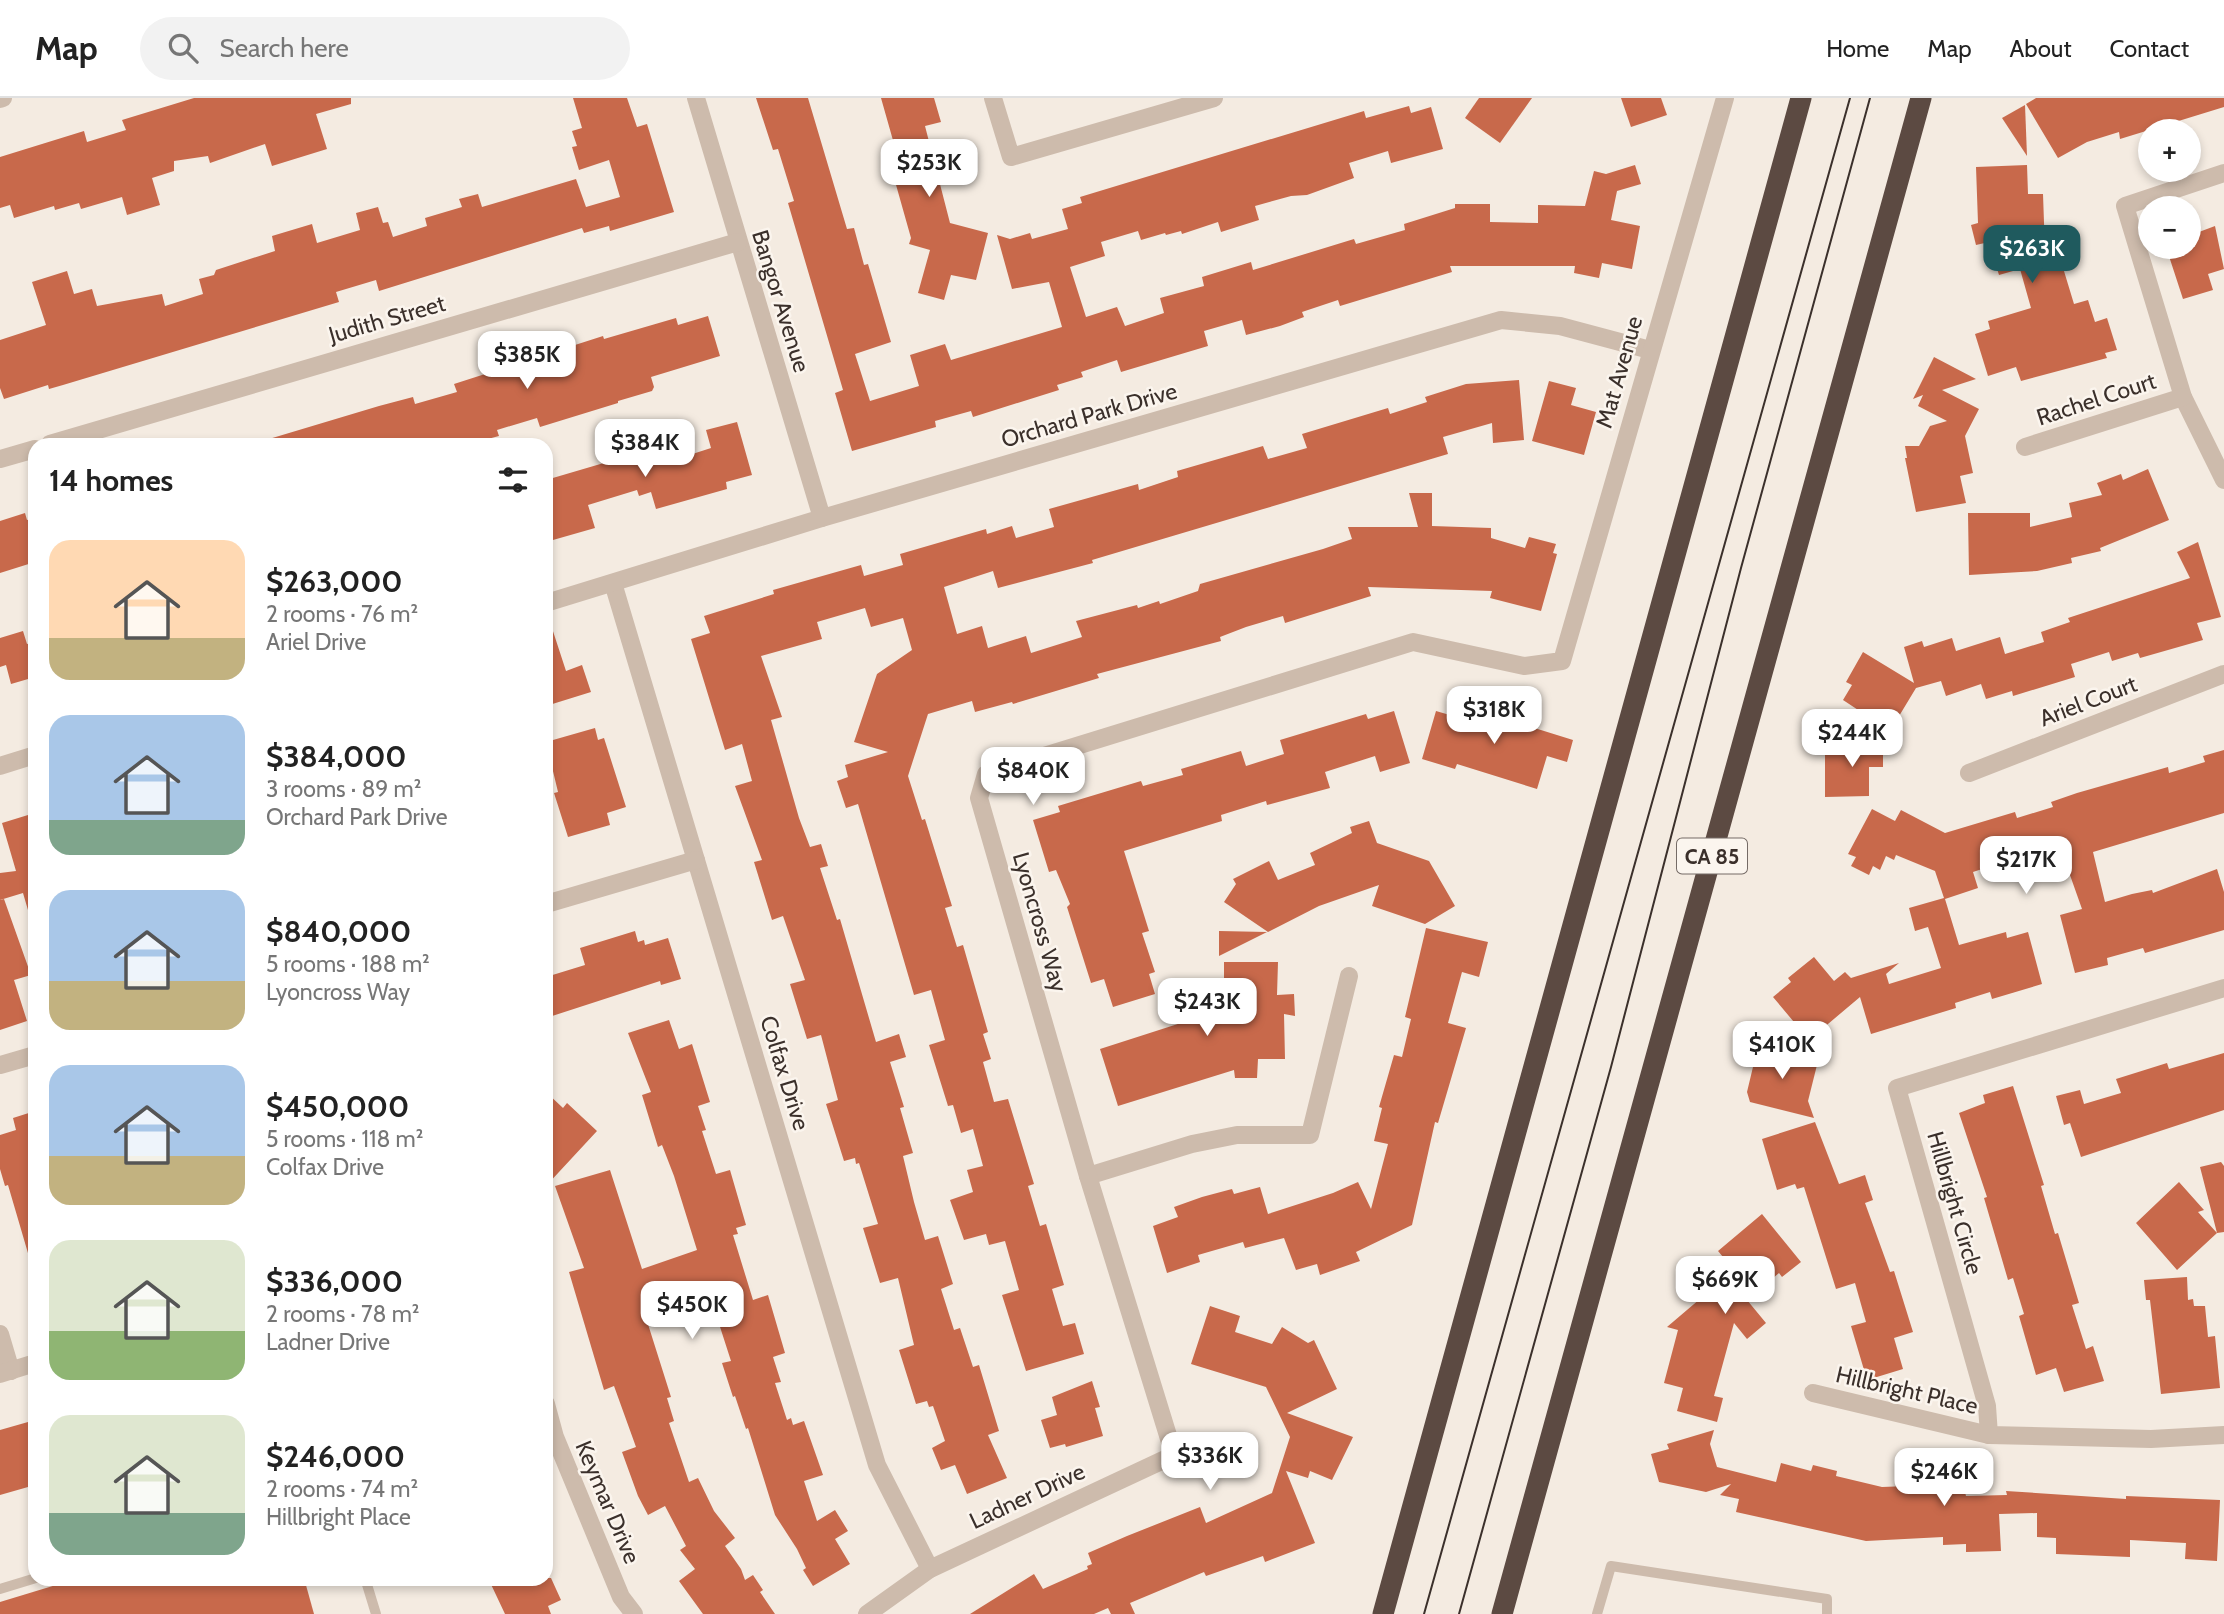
<!DOCTYPE html>
<html lang="en">
<head>
<meta charset="utf-8">
<style>
	body { margin:0; font-family:Cabin,sans-serif; background:#f2f2f2; color:#222; height:100vh; display:flex; flex-direction:column; font-size:26px; white-space:nowrap }
	* { box-sizing:border-box; margin:0 }
	p { font-size:23px; color:#767676 }
	.icon { flex:none; width:38px; height:38px; fill:none; stroke:currentColor; stroke-width:2; stroke-linecap:round; stroke-linejoin:round }
	.map { position:relative; flex:1; overflow:hidden }
	.drawer { position:absolute; left:28px; top:340px; width:525px; height:1148px; display:flex; flex-direction:column; background:#fff; border-radius:21px; box-shadow:0 4px 10px #0003 }
	.drawer>* { flex:none }
	.tools { position:absolute; left:2138px; top:21px; display:grid; gap:14px }
	.tools a { display:grid; place-items:center; width:63px; height:63px; border-radius:50%; background:#fff; box-shadow:0 4px 10px #0003; font-size:35px }
	.price { position:absolute; translate:-50% -60px; padding:0 16px; border-radius:14px; background:#fff; color:#222; font-size:23px; line-height:46px; filter:drop-shadow(0 2px 4px #0008) }
	.price::after { content:''; position:absolute; left:50%; top:42px; width:21px; height:16px; margin-left:-10px; background:inherit; clip-path:polygon(0 0,100% 0,50% 100%) }
	.price.selected { background:#1f5a5e; color:#fff }
	ul { padding:0; list-style:none }
	li { display:flex; align-items:center; gap:21px; height:175px; padding:0 21px }
	li span { display:grid; place-items:center; flex:none; width:196px; height:140px; border-radius:21px; color:#555 }
	li>.icon { margin-inline-start:auto }
	span .icon { width:84px; height:84px; fill:#fffc; stroke-width:1 }
	li b { font-size:30px }
	h2 { display:flex; justify-content:space-between; align-items:center; height:84px; padding:0 21px; font-size:30px }
	header { display:flex; align-items:center; gap:42px; box-sizing:border-box; height:98px; padding:0 35px; background:#fff; border-bottom:2px solid #e0e0e0 }
	header strong { font-size:33px }
	nav { display:flex; gap:38px; margin-inline-start:auto; font-size:24px }
	.search { width:490px; height:63px; background:#f2f2f2; display:flex; align-items:center; gap:18px; box-sizing:border-box; padding:0 24px; border-radius:38px; color:#767676; font-size:26px }
	.map>svg:first-child { display:block }
	.building { fill:#c8694b }
	.lines { fill:none; stroke-linecap:round; stroke-linejoin:round }
	.service { stroke:#cdbbac; stroke-width:10 }
	.minor { stroke:#cdbbac; stroke-width:18 }
	.motorway { stroke:#5c4a42; stroke-width:21 }
	.tram { stroke:#3b302b; stroke-width:2 }
	.labels { text-anchor:middle; dominant-baseline:central; stroke-width:5; stroke-linejoin:round; paint-order:stroke }
	.shield { fill:#fbf5ee; stroke:#756b66; stroke-width:2 }
	.shield-label { font-size:21px; font-weight:bold; fill:#3b302b }
	.street-label { font-size:23px; fill:#3b302b; stroke:#fbf5ee }
</style>
</head>
<body>
<header>
<strong>Map</strong>
<div class="search"><svg class="icon" aria-label="search" viewBox="0 0 24 24"><circle cx="10" cy="10" r="6"/><path d="M15 15l6 6"/></svg>Search here</div>
<nav><a>Home</a><a>Map</a><a>About</a><a>Contact</a></nav>
</header>
<div class="map">
<svg width="2224" height="1516" viewBox="0 0 2224 1516">
	<rect width="100%" height="100%" fill="#f4ebe1"/>
	<g class="building">
		<polygon points="194,0 351,0 351,6 316,16 327,51 272,68 265,46 210,65 208,58 174,63 174,73 152,80 160,107 127,117 122,99 81,111 79,105 55,112 54,108 14,120 10,107 0,110 0,59 84,33 87,44 126,32 122,22"/>
		<polygon points="573,0 627,0 637,29 647,26 674,114 610,133 609,128 584,135 582,130 379,193 376,182 336,194 339,204 63,287 49,291 48,287 4,301 0,290 0,242 46,227 32,184 67,173 74,196 92,191 97,208 162,196 165,208 203,196 199,181 214,177 216,172 275,153 272,138 312,126 317,145 360,132 356,115 378,109 383,125 388,124 393,139 427,128 425,120 462,109 459,101 478,96 482,109 576,81 586,109 620,99 609,62 579,72 572,49 577,48 572,33 582,30"/>
		<polygon points="756,0 808,0 847,131 854,130 864,167 868,166 891,244 855,256 870,303 919,288 910,257 945,246 951,262 1062,229 1049,184 1012,191 997,137 1010,141 1030,135 1032,141 1068,131 1062,111 1082,105 1080,99 1364,13 1366,20 1409,8 1411,15 1431,9 1443,51 1391,65 1388,53 1349,65 1354,80 1307,97 1291,98 1255,108 1259,122 1221,134 1218,124 1182,136 1181,133 1166,137 1165,135 1141,142 1138,133 1101,144 1105,158 1070,169 1086,219 1117,209 1125,228 1164,215 1160,200 1204,188 1202,179 1251,164 1253,172 1354,141 1356,146 1405,132 1404,126 1455,110 1455,106 1490,106 1490,124 1538,125 1538,107 1585,108 1594,73 1606,76 1635,67 1641,86 1617,93 1611,122 1640,128 1632,171 1602,165 1599,180 1574,175 1575,168 1450,168 1452,174 1340,208 1338,202 1302,214 1304,219 1280,228 1246,237 1242,222 1204,233 1208,248 1121,274 1117,262 1081,274 1083,279 1057,287 1059,292 973,319 971,313 935,323 936,329 852,353 835,295 843,292 788,105 794,103 778,51 773,52"/>
		<polygon points="881,0 934,0 941,24 925,28 950,125 988,135 976,182 951,177 944,202 918,195 930,152 909,146 911,140 889,62 898,60"/>
		<polygon points="1479,0 1532,0 1500,45 1465,20"/>
		<polygon points="1621,0 1661,0 1667,17 1631,29"/>
		<polygon points="2036,0 2224,0 2224,9 2120,41 2119,34 2087,44 2058,60 2026,6"/>
		<polygon points="2025,7 2027,58 2002,20"/>
		<polygon points="2027,67 2028,96 2043,96 2045,153 2057,150 2074,206 2088,202 2095,224 2107,220 2117,252 2105,255 2107,260 2021,283 2016,269 1988,278 1975,236 1990,231 1988,223 2031,210 2020,171 1999,177 1989,144 1976,147 1971,127 1978,125 1976,69"/>
		<polygon points="2215,128 2224,171 2208,176 2213,192 2183,201 2166,149 2195,149 2191,137"/>
		<polygon points="708,218 720,258 651,279 654,289 652,293 618,303 618,305 540,329 537,320 497,332 499,338 484,342 486,346 270,346 269,341 379,308 413,299 415,306 457,294 454,286 603,238 604,241 676,220 678,227"/>
		<polygon points="1934,259 1976,281 1942,292 1979,311 1965,338 1973,375 1960,378 1966,405 1916,414 1905,360 1907,360 1905,348 1919,348 1930,328 1947,323 1918,308 1923,297 1913,301"/>
		<polygon points="1519,282 1524,342 1493,345 1492,325 1443,339 1448,356 1092,462 1093,465 998,490 993,473 944,489 957,536 982,528 988,550 1026,538 1031,555 1082,539 1076,523 1137,507 1138,510 1159,503 1160,506 1198,493 1200,486 1323,451 1352,441 1348,429 1418,429 1409,395 1432,395 1432,428 1491,430 1491,440 1525,450 1529,439 1556,446 1553,455 1557,456 1541,513 1490,500 1492,493 1368,489 1371,498 1285,525 1283,518 1246,529 1220,539 1221,543 1097,576 1099,580 1013,606 1012,604 975,614 972,603 928,616 908,678 922,722 925,721 952,808 945,810 957,849 963,847 988,934 983,936 991,961 983,964 994,1004 1008,1001 1034,1086 1028,1088 1040,1128 1046,1126 1064,1187 1052,1191 1063,1228 1075,1225 1084,1256 1026,1273 1002,1197 1019,1192 1005,1143 989,1147 986,1136 964,1142 950,1102 973,1094 967,1072 983,1068 973,1031 961,1035 953,1007 948,1008 929,947 945,942 931,892 914,897 858,706 846,710 837,683 848,679 845,667 888,654 854,644 877,576 912,552 903,520 871,529 865,510 817,524 822,541 761,558 782,619 771,622 799,720 810,749 821,746 828,768 820,770 837,822 840,821 876,944 899,936 906,959 890,964 904,1009 900,1010 913,1055 903,1058 914,1104 925,1142 938,1138 953,1186 941,1191 954,1232 960,1230 973,1269 979,1267 999,1333 988,1337 1007,1380 967,1396 955,1367 941,1372 932,1350 945,1343 933,1308 929,1309 927,1303 916,1306 899,1252 914,1247 898,1180 880,1185 863,1130 878,1126 859,1065 856,1066 855,1060 844,1063 826,1006 838,1002 821,937 807,941 790,886 805,882 783,818 772,822 754,764 762,762 735,688 752,683 742,646 725,652 691,541 710,535 704,518 774,496 773,492 861,467 864,478 903,467 900,456 986,431 987,436 1012,428 1016,440 1054,429 1049,411 1138,386 1139,392 1178,379 1177,373 1263,348 1268,361 1307,350 1302,336 1388,310 1390,316 1427,304 1425,299 1466,286"/>
		<polygon points="1549,283 1576,290 1571,307 1596,314 1584,357 1532,343"/>
		<polygon points="737,324 752,377 726,384 727,391 656,411 651,394 639,398 637,392 588,407 595,430 546,444 546,382 614,362 612,358 670,340 677,361 711,350 706,332"/>
		<polygon points="2148,371 2169,422 2100,450 2101,453 2071,460 2072,465 2037,473 1969,477 1968,415 2030,415 2030,429 2072,419 2069,405 2102,397 2097,385 2121,376 2123,382"/>
		<polygon points="25,415 27,422 35,420 35,464 0,475 0,423"/>
		<polygon points="2198,444 2221,519 2197,525 2203,542 2140,560 2138,555 2112,563 2109,554 2071,566 2075,579 2013,598 2012,593 1986,601 1981,586 1946,598 1941,583 1916,590 1890,633 1843,602 1852,587 1846,584 1863,554 1914,585 1904,549 1922,543 1924,549 1952,540 1956,553 2000,539 2005,556 2044,544 2041,534 2070,524 2068,520 2190,480 2177,454"/>
		<polygon points="550,524 566,573 582,567 591,594 546,608 546,525"/>
		<polygon points="23,533 27,546 35,544 35,579 11,586 6,567 0,569 0,540"/>
		<polygon points="1464,608 1573,642 1567,664 1547,658 1537,691 1457,666 1455,671 1422,661 1436,613 1460,620"/>
		<polygon points="1394,613 1410,665 1380,674 1375,658 1325,674 1330,690 1267,707 1266,703 1221,717 1222,723 1124,753 1149,833 1142,835 1155,874 1149,876 1155,896 1113,909 1104,881 1091,885 1067,809 1070,806 1056,772 1049,774 1033,722 1060,714 1058,708 1141,683 1143,688 1183,677 1181,671 1241,653 1246,668 1284,656 1280,642 1366,616 1368,621"/>
		<polygon points="595,630 598,642 604,640 626,709 607,715 610,727 568,739 554,695 558,694 546,644"/>
		<polygon points="1854,644 1883,644 1883,669 1869,669 1869,698 1825,699 1825,657 1830,657 1830,648 1854,648"/>
		<polygon points="2224,652 2224,715 2093,754 2105,804 2132,796 2152,792 2153,795 2217,771 2224,794 2224,832 2145,855 2143,850 2107,860 2108,867 2075,875 2060,817 2082,811 2065,763 2029,774 2024,757 1973,774 1978,790 1945,801 1959,847 2006,834 2007,840 2028,834 2042,886 1992,901 1990,894 1955,905 1956,910 1871,936 1860,899 1809,942 1773,899 1791,884 1788,880 1814,859 1834,883 1845,874 1851,880 1899,865 1886,876 1889,886 1941,870 1928,829 1915,833 1909,810 1944,800 1935,773 1896,757 1894,762 1886,758 1880,772 1873,768 1869,777 1851,768 1856,759 1848,756 1872,711 1895,723 1901,712 1945,735 2015,714 2017,720 2053,709 2051,704 2077,695 2168,669 2169,675 2205,664 2203,658"/>
		<polygon points="28,717 35,740 35,818 30,819 23,795 0,802 0,775 16,773 2,725"/>
		<polygon points="1369,723 1377,745 1429,763 1455,808 1425,826 1372,808 1379,787 1319,808 1268,834 1224,804 1236,786 1233,781 1269,763 1278,782 1315,767 1310,755 1352,735 1350,729"/>
		<polygon points="4,801 31,877 14,882 27,923 0,932 0,802"/>
		<polygon points="1426,830 1488,844 1479,879 1462,874 1448,925 1466,930 1438,1025 1435,1024 1412,1127 1356,1154 1360,1163 1320,1177 1317,1166 1296,1172 1284,1140 1245,1150 1243,1144 1198,1157 1200,1164 1167,1175 1153,1128 1178,1119 1174,1109 1202,1099 1232,1091 1234,1096 1260,1089 1268,1116 1333,1095 1358,1084 1371,1111 1388,1046 1374,1043 1382,1010 1379,1009 1394,957 1402,959 1411,921 1405,919"/>
		<polygon points="635,833 638,844 644,842 645,847 668,840 681,881 661,887 660,883 546,920 546,879 585,867 580,850"/>
		<polygon points="1219,833 1267,834 1219,858"/>
		<polygon points="1224,864 1278,864 1277,897 1294,896 1295,918 1284,916 1285,961 1258,961 1257,980 1235,980 1234,972 1118,1008 1100,951 1212,915 1211,897 1224,896"/>
		<polygon points="669,922 679,951 692,946 710,1004 698,1008 706,1032 702,1033 716,1076 730,1072 746,1127 736,1130 738,1136 733,1137 753,1202 768,1197 785,1255 773,1259 781,1284 775,1285 787,1322 791,1320 793,1327 804,1323 823,1377 804,1383 817,1423 835,1412 848,1433 835,1441 850,1466 813,1488 803,1472 806,1470 797,1451 775,1417 748,1330 746,1331 735,1298 733,1299 722,1265 731,1263 712,1204 709,1205 705,1193 647,1212 650,1222 647,1223 671,1299 667,1300 674,1323 669,1325 689,1384 698,1380 714,1413 735,1440 725,1448 741,1471 745,1482 753,1477 763,1492 760,1494 775,1516 703,1516 679,1483 695,1471 680,1452 686,1448 665,1408 648,1417 638,1398 622,1354 636,1349 614,1288 604,1292 569,1174 584,1170 555,1088 610,1072 642,1171 697,1152 674,1078 662,1047 658,1049 642,997 651,994 628,935"/>
		<polygon points="1758,948 1818,963 1808,1003 1814,1020 1750,1004 1747,994"/>
		<polygon points="2224,955 2224,1012 2081,1059 2070,1025 2064,1027 2056,998 2080,992 2084,1006 2121,995 2116,981 2167,965 2169,971"/>
		<polygon points="2013,988 2044,1087 2041,1088 2055,1136 2058,1135 2079,1205 2072,1207 2086,1251 2093,1248 2104,1283 2064,1294 2056,1270 2036,1277 2019,1218 2024,1216 2013,1180 2008,1182 1984,1100 1987,1099 1959,1015 1985,1005 1983,997"/>
		<polygon points="546,994 563,1010 567,1005 597,1033 546,1088"/>
		<polygon points="35,1013 35,1162 30,1162 8,1087 5,1088 0,1071 0,1037 16,1032 13,1020"/>
		<polygon points="1815,1024 1839,1086 1865,1077 1873,1102 1865,1105 1890,1174 1894,1173 1913,1234 1894,1240 1903,1271 1867,1282 1851,1228 1866,1224 1855,1185 1836,1191 1804,1089 1797,1091 1795,1086 1777,1092 1762,1041"/>
		<polygon points="2221,1064 2224,1068 2224,1134 2217,1135 2177,1172 2136,1125 2179,1084 2204,1112 2198,1114 2217,1135 2200,1069"/>
		<polygon points="1762,1116 1801,1164 1782,1179 1779,1175 1747,1202 1766,1225 1747,1241 1734,1225 1714,1298 1723,1300 1717,1324 1677,1313 1683,1290 1664,1285 1678,1232 1667,1229 1734,1172 1718,1153"/>
		<polygon points="2187,1179 2188,1202 2193,1201 2194,1208 2205,1208 2208,1239 2215,1238 2220,1290 2161,1296 2150,1202 2146,1202 2144,1182"/>
		<polygon points="1210,1208 1240,1218 1235,1234 1272,1246 1282,1229 1308,1245 1314,1242 1337,1291 1287,1315 1353,1339 1332,1382 1310,1373 1308,1380 1286,1373 1315,1445 1265,1464 1263,1458 1206,1478 1204,1474 1130,1505 1135,1516 1111,1516 1108,1510 1094,1516 970,1516 1034,1476 1043,1491 1088,1471 1087,1468 1092,1466 1088,1455 1127,1438 1200,1409 1206,1425 1272,1395 1290,1339 1266,1289 1191,1266"/>
		<polygon points="1092,1283 1100,1309 1095,1310 1103,1338 1066,1349 1065,1346 1050,1350 1041,1322 1057,1317 1052,1299"/>
		<polygon points="35,1322 35,1387 0,1397 0,1332"/>
		<polygon points="1714,1332 1710,1346 1717,1369 1776,1384 1781,1365 1811,1373 1813,1367 1837,1373 1836,1378 1882,1389 1908,1388 1908,1380 1950,1378 1950,1394 1965,1394 1966,1398 2007,1397 2006,1393 2126,1401 2126,1398 2220,1402 2217,1463 2185,1461 2186,1445 2130,1442 2130,1459 2056,1456 2056,1440 2037,1439 2037,1415 1999,1416 2001,1453 1966,1454 1966,1446 1943,1447 1943,1439 1866,1443 1736,1414 1739,1401 1720,1397 1731,1386 1706,1394 1659,1384 1651,1356 1669,1351 1667,1346"/>
		<polygon points="79,1480 304,1480 314,1516 0,1516 0,1504"/>
		<polygon points="488,1480 551,1480 561,1502 548,1508 551,1516 505,1516"/>
	</g>
	<g class="lines">
		<g class="service">
			<polyline points="365,1480 376,1516"/>
			<polyline points="0,1491 36,1480"/>
			<polyline points="1597,1516 1611,1468 1827,1501 1827,1516"/>
		</g>
		<g class="minor">
			<polyline points="696,0 822,420"/>
			<polyline points="993,0 1011,59 1214,0"/>
			<polyline points="0,1 3,0"/>
			<polyline points="2224,75 2125,108 2183,299 2224,382"/>
			<polyline points="50,346 738,144"/>
			<polyline points="2025,349 2183,299"/>
			<polyline points="0,361 35,351"/>
			<polyline points="613,485 877,1367 930,1471"/>
			<polyline points="546,505 822,420 1501,222 1560,228 1650,252"/>
			<polyline points="0,668 35,657"/>
			<polyline points="1969,675 2224,576"/>
			<polyline points="546,806 696,762"/>
			<polyline points="0,967 35,957"/>
			<polyline points="1088,1078 1192,1046 1237,1037 1310,1037 1349,878"/>
			<polyline points="0,1236 11,1273"/>
			<polyline points="0,1276 35,1265"/>
			<polyline points="1813,1295 1989,1337 2151,1341 2224,1337"/>
			<polyline points="546,1306 555,1339 621,1499 634,1516"/>
			<polyline points="1989,1337 1987,1308 1897,990 2224,890"/>
			<polyline points="1174,1357 1088,1078 979,700 986,676 1413,544 1524,568 1562,563 1725,0"/>
			<polyline points="867,1516 930,1471 1174,1357 1218,1345"/>
		</g>
		<g class="motorway">
			<polyline points="1383,1516 1801,0"/>
			<polyline points="1502,1516 1921,0"/>
		</g>
		<g class="tram">
			<polyline points="1424,1516 1850,0"/>
			<polyline points="1459,1516 1611,969 1741,470 1870,0"/>
		</g>
	</g>
	<g class="labels">
		<rect class="shield" x="1677" y="740.5" width="70" height="35" rx="5"/>
		<g class="shield-label">
			<text x="1712" y="758">CA 85</text>
		</g>
		<g class="street-label">
			<text transform="translate(781 203) rotate(73)">Bangor Avenue</text>
			<text transform="translate(387 221) rotate(-16)">Judith Street</text>
			<text transform="translate(1619 274) rotate(-74)">Mat Avenue</text>
			<text transform="translate(2096 301) rotate(-18)">Rachel Court</text>
			<text transform="translate(1089 317) rotate(-16)">Orchard Park Drive</text>
			<text transform="translate(2088 603) rotate(-21)">Ariel Court</text>
			<text transform="translate(1040 824) rotate(74)">Lyoncross Way</text>
			<text transform="translate(785 975) rotate(73)">Colfax Drive</text>
			<text transform="translate(1955 1105) rotate(74)">Hillbright Circle</text>
			<text transform="translate(1907 1292) rotate(13)">Hillbright Place</text>
			<text transform="translate(1027 1398) rotate(-25)">Ladner Drive</text>
			<text transform="translate(608 1404) rotate(67)">Keymar Drive</text>
		</g>
	</g>
</svg>
<div class="tools">
<a>+</a>
<a>−</a>
</div>
<b class="price" style="left:929px;top:101px">$253K</b>
<b class="price selected" style="left:2032px;top:187px">$263K</b>
<b class="price" style="left:527px;top:293px">$385K</b>
<b class="price" style="left:645px;top:381px">$384K</b>
<b class="price" style="left:1494px;top:648px">$318K</b>
<b class="price" style="left:1852px;top:671px">$244K</b>
<b class="price" style="left:1033px;top:709px">$840K</b>
<b class="price" style="left:2026px;top:798px">$217K</b>
<b class="price" style="left:1207px;top:940px">$243K</b>
<b class="price" style="left:1782px;top:983px">$410K</b>
<b class="price" style="left:1725px;top:1218px">$669K</b>
<b class="price" style="left:692px;top:1243px">$450K</b>
<b class="price" style="left:1210px;top:1394px">$336K</b>
<b class="price" style="left:1944px;top:1410px">$246K</b>
<section class="drawer">
<h2>14 homes<svg class="icon" aria-label="filters" viewBox="0 0 24 24"><path d="M4 7h16M4 17h16"/><circle cx="9" cy="7" r="2"/><circle cx="15" cy="17" r="2"/></svg></h2>
<ul>
<li><span style="background:linear-gradient(#ffd9b3 70%,#c2b280 0)"><svg class="icon" aria-label="home" viewBox="0 0 24 24"><path d="M3 11l9-7 9 7M6 9v11h12V9"/></svg></span><div><b>$263,000</b><p>2 rooms · 76 m²</p><p>Ariel Drive</p></div></li>
<li><span style="background:linear-gradient(#a9c7e8 75%,#7fa58c 0)"><svg class="icon" aria-label="home" viewBox="0 0 24 24"><path d="M3 11l9-7 9 7M6 9v11h12V9"/></svg></span><div><b>$384,000</b><p>3 rooms · 89 m²</p><p>Orchard Park Drive</p></div></li>
<li><span style="background:linear-gradient(#a9c7e8 65%,#c2b280 0)"><svg class="icon" aria-label="home" viewBox="0 0 24 24"><path d="M3 11l9-7 9 7M6 9v11h12V9"/></svg></span><div><b>$840,000</b><p>5 rooms · 188 m²</p><p>Lyoncross Way</p></div></li>
<li><span style="background:linear-gradient(#a9c7e8 65%,#c2b280 0)"><svg class="icon" aria-label="home" viewBox="0 0 24 24"><path d="M3 11l9-7 9 7M6 9v11h12V9"/></svg></span><div><b>$450,000</b><p>5 rooms · 118 m²</p><p>Colfax Drive</p></div></li>
<li><span style="background:linear-gradient(#dfe7d0 65%,#8fb573 0)"><svg class="icon" aria-label="home" viewBox="0 0 24 24"><path d="M3 11l9-7 9 7M6 9v11h12V9"/></svg></span><div><b>$336,000</b><p>2 rooms · 78 m²</p><p>Ladner Drive</p></div></li>
<li><span style="background:linear-gradient(#dfe7d0 70%,#7fa58c 0)"><svg class="icon" aria-label="home" viewBox="0 0 24 24"><path d="M3 11l9-7 9 7M6 9v11h12V9"/></svg></span><div><b>$246,000</b><p>2 rooms · 74 m²</p><p>Hillbright Place</p></div></li>
</ul>
</section>
</div>
</body>
</html>
